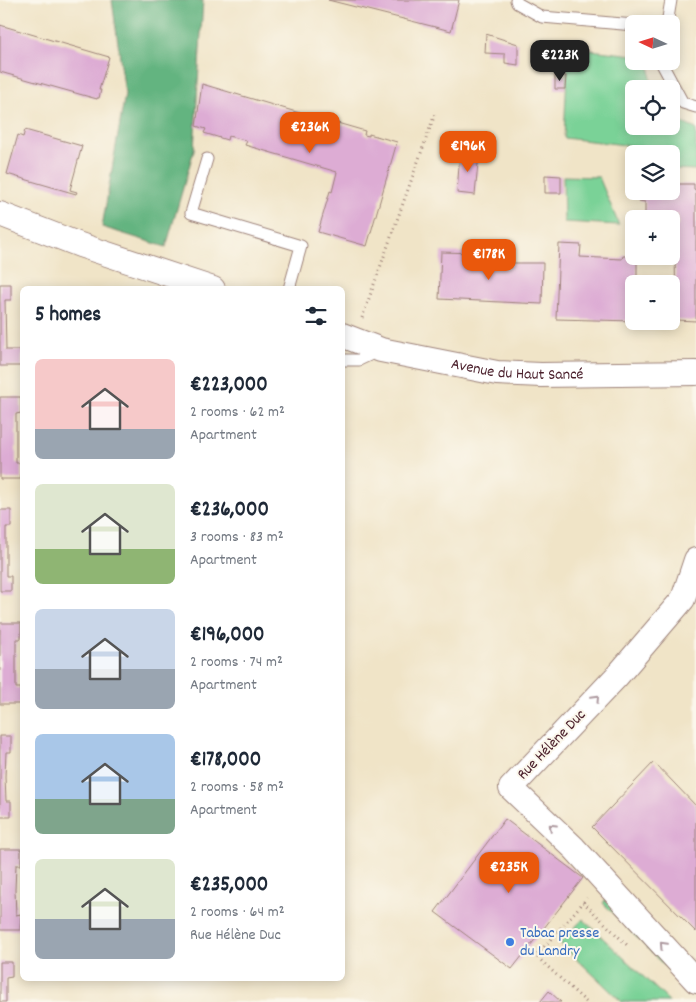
<!DOCTYPE html>
<html lang="en">
<head>
<meta charset="utf-8">
<style>
	body { margin:0; font-family:Dekko,sans-serif; background:#f6f6f7; color:#1f2937; height:100vh; display:flex; flex-direction:column; font-size:19px; white-space:nowrap }
	* { box-sizing:border-box; margin:0 }
	p { font-size:16px; color:#747a83 }
	.icon { flex:none; width:28px; height:28px; fill:none; stroke:currentColor; stroke-width:2; stroke-linecap:round; stroke-linejoin:round }
	.map { position:relative; flex:1; overflow:hidden }
	.side { position:absolute; left:20px; top:286px; width:325px; height:695px; display:flex; flex-direction:column; background:#fff; border-radius:8px; box-shadow:0 2px 12px #0003 }
	.side>* { flex:none }
	.needle { width:32px; rotate:274deg }
	.buttons { position:absolute; left:625px; top:15px; display:grid; gap:10px }
	.buttons a { display:grid; place-items:center; width:55px; height:55px; border-radius:8px; background:#fff; box-shadow:0 2px 12px #0003; font-size:25px }
	.price { position:absolute; translate:-50% -42px; padding:0 11px; border-radius:10px; background:#ea580c; color:#fff; font-size:16px; line-height:32px; filter:drop-shadow(0 1px 2px #0008) }
	.price::after { content:''; position:absolute; left:50%; top:30px; width:15px; height:11px; margin-left:-8px; background:inherit; clip-path:polygon(0 0,100% 0,50% 100%) }
	.price.active { background:#222; color:#fff }
	ul { padding:0; list-style:none }
	li { display:flex; align-items:center; gap:15px; height:125px; padding:0 15px }
	li span { display:grid; place-items:center; flex:none; width:140px; height:100px; border-radius:8px; color:#555 }
	li>.icon { margin-inline-start:auto }
	span .icon { width:60px; height:60px; fill:#fffc; stroke-width:1 }
	li b { font-size:21px }
	h2 { display:flex; justify-content:space-between; align-items:center; height:60px; padding:0 15px; font-size:21px }
	.map>svg:first-child { display:block }
	.green { fill:#7ad297; stroke:#627861 }
	.forest { fill:#63b480; stroke:#566a56 }
	.building { fill:#ddacd4 }
	.lines { fill:none; stroke-linecap:round; stroke-linejoin:round }
	.service-casing { stroke:#9d8279; stroke-width:13 }
	.minor-casing { stroke:#9d8279; stroke-width:26 }
	.path { stroke:#9d8279; stroke-width:3; stroke-dasharray:1 4; stroke-linecap:butt }
	.service { stroke:#fff; stroke-width:11 }
	.minor { stroke:#fff; stroke-width:24 }
	.oneway { stroke:#ae9aa0 }
	.shop-dot { fill:#3f7fe0; stroke:#fbf7ec; stroke-width:2 }
	.labels { text-anchor:middle; dominant-baseline:central; stroke-width:4; stroke-linejoin:round; paint-order:stroke }
	.street-label { font-size:16px; fill:#4a1f2b; stroke:#fbf7ec }
	.shop-label { font-size:16px; fill:#366cbe; stroke:#fbf7ec; text-anchor:start }
</style>
</head>
<body>
<div class="map">
<svg width="696" height="1002" viewBox="0 0 696 1002">
	<rect width="100%" height="100%" fill="#fbf7ec"/>
	<filter id="ink" filterUnits="userSpaceOnUse"><feTurbulence type="fractalNoise" baseFrequency=".02" numOctaves="2"/><feDisplacementMap in="SourceGraphic" scale="10" xChannelSelector="R" yChannelSelector="G"/><feConvolveMatrix kernelMatrix="1 2 1 2 8 2 1 2 1" color-interpolation-filters="sRGB"/></filter>
	<filter id="wash" filterUnits="userSpaceOnUse"><feTurbulence type="fractalNoise" baseFrequency=".0096" numOctaves="4" result="noise"/><feDisplacementMap in="SourceGraphic" scale="20" xChannelSelector="R" yChannelSelector="G"/><feGaussianBlur stdDeviation="1.12" result="paint"/><feColorMatrix in="noise" values="0 0 0 0 0 0 0 0 0 0 0 0 0 0 0 0 0 1.4 0 .05"/><feComposite in="paint" operator="in"/></filter>
	<g filter="url(#wash)">
		<rect width="100%" height="100%" fill="#f0e4c7"/>
		<g class="green">
			<polygon points="581,49 634,55 634,61 650,61 651,89 634,89 634,126 671,126 671,118 696,129 696,170 671,169 671,154 655,154 652,148 564,138 568,50"/>
			<polygon points="563,176 599,177 619,225 564,222"/>
			<polygon points="610,895 696,988 696,998 603,903"/>
			<polygon points="583,919 670,1002 622,1002 560,943"/>
		</g>
		<polygon class="forest" points="112,0 203,0 194,150 166,247 102,227 125,94"/>
		<g id="blocks">
			<g class="building">
				<polygon points="328,0 459,0 451,31"/>
				<polygon points="0,25 109,57 99,90 101,90 99,98 97,98 97,99 0,72"/>
				<polygon points="486,34 518,44 518,65 505,63 505,54 485,53"/>
				<polygon points="555,75 566,76 565,89 555,89"/>
				<polygon points="202,84 303,114 303,113 365,131 364,135 369,136 369,134 397,142 367,246 318,232 330,191 332,192 337,172 245,145 247,141 245,140 228,136 227,140 204,133 206,129 196,126"/>
				<polygon points="25,130 82,146 70,190 77,192 76,194 7,174 18,135 23,137"/>
				<polygon points="460,152 479,153 475,195 457,193"/>
				<polygon points="545,175 561,176 561,193 545,193"/>
				<polygon points="671,184 694,184 694,189 696,190 696,321 676,320 675,253 676,227 678,226 678,215 645,214 645,202 639,201 640,191 671,191"/>
				<polygon points="559,244 581,245 580,257 622,259 623,256 637,256 637,284 634,284 634,321 556,319"/>
				<polygon points="441,252 476,253 475,267 510,268 510,263 543,263 542,304 439,299"/>
				<polygon points="0,284 11,284 11,300 5,300 6,350 22,350 22,366 0,366"/>
				<polygon points="0,397 21,397 21,413 16,414 16,463 21,463 21,479 0,479"/>
				<polygon points="0,510 11,510 11,527 6,527 6,576 11,576 11,591 0,591"/>
				<polygon points="0,623 21,623 21,639 16,639 16,688 21,688 21,704 0,704"/>
				<polygon points="0,736 11,736 11,752 6,752 5,777 6,801 11,801 11,817 0,817"/>
				<polygon points="654,762 696,806 696,932 592,827"/>
				<polygon points="505,819 583,878 512,969 435,912"/>
				<polygon points="0,849 21,849 21,865 16,865 15,890 16,915 21,914 20,930 0,930"/>
				<polygon points="0,962 12,962 12,977 6,978 6,1002 0,1002"/>
				<polygon points="549,991 561,1002 540,1002"/>
			</g>
		</g>
	</g>
	<g filter="url(#ink)">
		<use href="#blocks" fill-opacity="0" stroke="#9d8279" stroke-width="1"/>
		<g class="lines">
			<defs>
				<g id="service">
					<polyline points="516,0 517,3 542,17 634,25"/>
					<polyline points="667,24 671,0"/>
					<polyline points="662,61 662,64 683,103 696,107"/>
					<polyline points="207,159 191,213 301,246 289,289"/>
					<polyline points="342,360 359,360 380,350"/>
				</g>
				<g id="minor">
					<polyline points="0,214 80,245 213,289"/>
					<path id="s1" d="M342,335L381,350L497,373L541,375L696,373"/>
					<polyline points="696,560 683,599 617,676 511,788 574,848 696,981"/>
				</g>
			</defs>
			<use href="#service" class="service-casing"/>
			<use href="#minor" class="minor-casing"/>
			<g class="path">
				<polyline points="362,318 435,114"/>
				<polyline points="583,902 627,945"/>
				<polyline points="586,1002 536,956 587,898"/>
			</g>
			<use href="#service" class="service"/>
			<use href="#minor" class="minor"/>
		</g>
		<defs><path id="oneway-chevron" d="M-2-3.5L2.5 0L-2 3.5" fill="none" stroke-width="1.6" stroke-linecap="round" stroke-linejoin="round" transform="scale(1.25)"/></defs>
		<g class="oneway">
			<use href="#oneway-chevron" transform="translate(596 698) rotate(-47)"/>
			<use href="#oneway-chevron" transform="translate(552 827) rotate(-136)"/>
			<use href="#oneway-chevron" transform="translate(663 945) rotate(-133)"/>
		</g>
	</g>
	<circle class="shop-dot" cx="510" cy="942" r="5"/>
	<g class="labels">
		<g class="street-label">
			<text stroke="none"><textPath href="#s1" startOffset="180">Avenue du Haut Sancé</textPath></text>
			<text transform="translate(552 745) rotate(-46)">Rue Hélène Duc</text>
		</g>
		<g class="shop-label">
			<text x="520" y="933">Tabac presse<tspan x="520" dy="18">du Landry</tspan></text>
		</g>
	</g>
</svg>
<div class="buttons">
<a><svg class="needle" viewBox="-14 -14 28 28"><path d="M0-13l5 13h-10z" fill="#e53935"/><path d="M0 13l5-13h-10z" fill="#747a83"/></svg></a>
<a><svg class="icon" aria-label="locate" viewBox="0 0 24 24"><circle cx="12" cy="12" r="6"/><path d="M12 2v4M12 18v4M2 12h4M18 12h4"/></svg></a>
<a><svg class="icon" aria-label="layers" viewBox="0 0 24 24"><path d="M12 4l9 5-9 5-9-5zM3 14l9 5 9-5"/></svg></a>
<a>+</a>
<a>−</a>
</div>
<b class="price active" style="left:560px;top:82px">€223K</b>
<b class="price" style="left:310px;top:154px">€236K</b>
<b class="price" style="left:468px;top:173px">€196K</b>
<b class="price" style="left:489px;top:281px">€178K</b>
<b class="price" style="left:509px;top:894px">€235K</b>
<section class="side">
<h2>5 homes<svg class="icon" aria-label="filters" viewBox="0 0 24 24"><path d="M4 7h16M4 17h16"/><circle cx="9" cy="7" r="2"/><circle cx="15" cy="17" r="2"/></svg></h2>
<ul>
<li><span style="background:linear-gradient(#f6c9c9 70%,#9aa5b1 0)"><svg class="icon" aria-label="home" viewBox="0 0 24 24"><path d="M3 11l9-7 9 7M6 9v11h12V9"/></svg></span><div><b>€223,000</b><p>2 rooms · 62 m²</p><p>Apartment</p></div></li>
<li><span style="background:linear-gradient(#dfe7d0 65%,#8fb573 0)"><svg class="icon" aria-label="home" viewBox="0 0 24 24"><path d="M3 11l9-7 9 7M6 9v11h12V9"/></svg></span><div><b>€236,000</b><p>3 rooms · 83 m²</p><p>Apartment</p></div></li>
<li><span style="background:linear-gradient(#c9d6e8 60%,#9aa5b1 0)"><svg class="icon" aria-label="home" viewBox="0 0 24 24"><path d="M3 11l9-7 9 7M6 9v11h12V9"/></svg></span><div><b>€196,000</b><p>2 rooms · 74 m²</p><p>Apartment</p></div></li>
<li><span style="background:linear-gradient(#a9c7e8 65%,#7fa58c 0)"><svg class="icon" aria-label="home" viewBox="0 0 24 24"><path d="M3 11l9-7 9 7M6 9v11h12V9"/></svg></span><div><b>€178,000</b><p>2 rooms · 58 m²</p><p>Apartment</p></div></li>
<li><span style="background:linear-gradient(#dfe7d0 60%,#9aa5b1 0)"><svg class="icon" aria-label="home" viewBox="0 0 24 24"><path d="M3 11l9-7 9 7M6 9v11h12V9"/></svg></span><div><b>€235,000</b><p>2 rooms · 64 m²</p><p>Rue Hélène Duc</p></div></li>
</ul>
</section>
</div>
</body>
</html>
